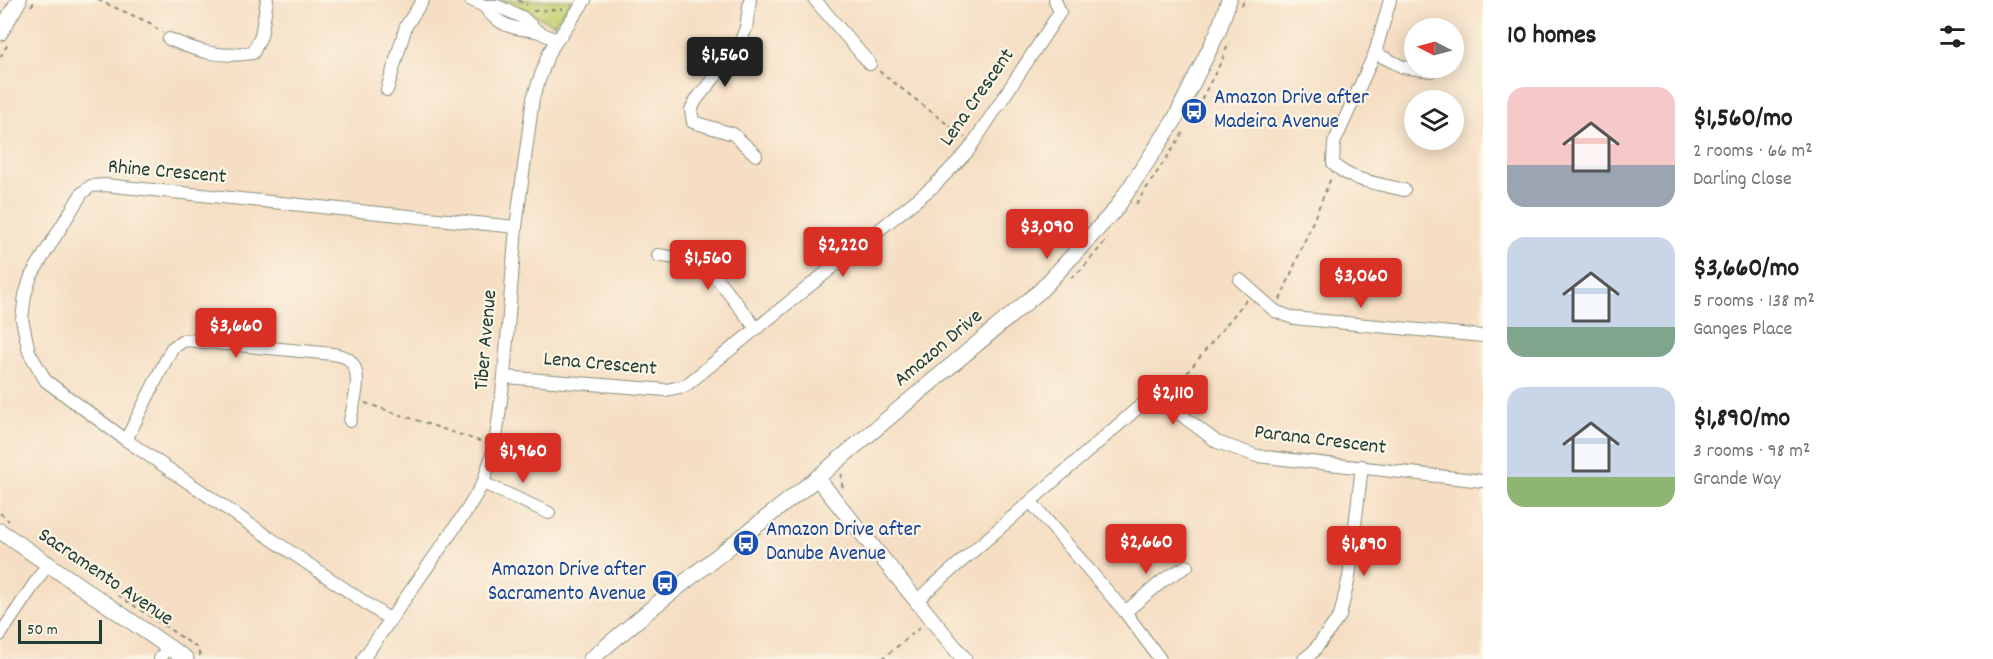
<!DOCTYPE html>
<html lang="en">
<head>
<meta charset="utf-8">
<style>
	body { margin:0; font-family:Dekko,sans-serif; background:#f6f6f6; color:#222; height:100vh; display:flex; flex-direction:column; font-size:22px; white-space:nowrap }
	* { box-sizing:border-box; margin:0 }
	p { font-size:20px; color:#767676 }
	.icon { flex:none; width:33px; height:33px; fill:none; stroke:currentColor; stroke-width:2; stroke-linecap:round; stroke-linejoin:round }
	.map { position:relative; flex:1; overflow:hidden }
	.details { display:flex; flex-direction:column; background:#fff; width:510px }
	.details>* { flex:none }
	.needle { width:39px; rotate:276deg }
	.tools { position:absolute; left:1404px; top:18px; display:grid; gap:12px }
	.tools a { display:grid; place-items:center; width:60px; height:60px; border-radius:50%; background:#fff; box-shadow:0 3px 15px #0003; font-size:30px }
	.scale { position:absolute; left:18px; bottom:15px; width:84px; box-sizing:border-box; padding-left:6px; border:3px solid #1f3d34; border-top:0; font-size:16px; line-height:21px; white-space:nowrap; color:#1f3d34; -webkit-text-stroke:4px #fcf5e5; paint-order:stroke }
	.price { position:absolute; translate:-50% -51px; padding:0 14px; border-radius:6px; background:#d93025; color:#fff; font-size:20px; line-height:39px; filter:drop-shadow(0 2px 3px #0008) }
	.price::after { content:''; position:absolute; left:50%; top:36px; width:18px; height:14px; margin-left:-9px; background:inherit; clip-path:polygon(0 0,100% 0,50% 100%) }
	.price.current { background:#222; color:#fff }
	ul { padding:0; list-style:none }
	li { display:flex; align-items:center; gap:18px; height:150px; padding:0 24px }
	li span { display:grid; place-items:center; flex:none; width:168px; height:120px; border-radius:18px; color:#555 }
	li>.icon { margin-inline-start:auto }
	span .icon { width:72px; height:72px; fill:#fffc; stroke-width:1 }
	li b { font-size:26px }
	h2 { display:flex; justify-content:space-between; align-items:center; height:72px; padding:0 24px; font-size:26px }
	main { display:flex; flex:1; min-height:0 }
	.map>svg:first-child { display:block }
	.green { fill:#c5d273; stroke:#728854; stroke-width:1.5 }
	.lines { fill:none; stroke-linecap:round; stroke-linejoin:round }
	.minor-casing { stroke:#8a8e7c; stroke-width:14 }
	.tertiary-casing { stroke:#8a8e7c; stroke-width:17 }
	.path { stroke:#8a8e7c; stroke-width:2; stroke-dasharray:4.5 4.5; stroke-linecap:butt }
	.minor { stroke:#fff; stroke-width:12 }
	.tertiary { stroke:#fff; stroke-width:15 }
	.labels { text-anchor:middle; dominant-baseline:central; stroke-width:4.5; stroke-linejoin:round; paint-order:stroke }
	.street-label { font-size:21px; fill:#1f3d34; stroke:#fcf5e5 }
	.transit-label { font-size:21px; fill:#164399; stroke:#fcf5e5; text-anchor:start }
</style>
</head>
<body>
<main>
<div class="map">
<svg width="1483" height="659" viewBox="0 0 1483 659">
	<rect width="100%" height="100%" fill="#fcf5e5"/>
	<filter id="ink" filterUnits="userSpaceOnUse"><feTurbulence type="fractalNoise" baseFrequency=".0167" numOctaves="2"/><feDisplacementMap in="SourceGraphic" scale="12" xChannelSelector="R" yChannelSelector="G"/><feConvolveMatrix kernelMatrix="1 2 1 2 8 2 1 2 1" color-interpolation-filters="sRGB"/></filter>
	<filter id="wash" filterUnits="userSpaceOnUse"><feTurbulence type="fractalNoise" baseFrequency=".008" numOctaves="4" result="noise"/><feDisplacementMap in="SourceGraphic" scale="24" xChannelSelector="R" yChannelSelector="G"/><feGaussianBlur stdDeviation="1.35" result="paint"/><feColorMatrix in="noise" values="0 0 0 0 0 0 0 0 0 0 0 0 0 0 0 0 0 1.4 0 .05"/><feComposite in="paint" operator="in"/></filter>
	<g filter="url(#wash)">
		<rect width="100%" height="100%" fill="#f5dec3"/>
		<polygon class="green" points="501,0 572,0 554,24"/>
	</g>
	<g filter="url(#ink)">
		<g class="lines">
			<defs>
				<g id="minor">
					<polyline points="471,0 484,6 497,6 522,17 537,31 556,40"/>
					<polyline points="750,0 746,28 737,50 696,100 691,110 693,122 733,134 756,155"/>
					<polyline points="815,0 870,64"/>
					<path d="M1390,0L1375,53L1334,143L1333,163C1348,181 1382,184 1404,190"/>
					<path d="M484,6C498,26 514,29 537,31"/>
					<path d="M169,39C199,52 219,58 253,53L261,36L267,0"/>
					<polyline points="1375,53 1403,67 1431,71"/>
					<polyline points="387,90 406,26 423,0"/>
					<polyline points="658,255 693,261 711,271 756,328"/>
					<polyline points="1240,280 1275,311 1293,318 1483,336"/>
					<polyline points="504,377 666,390 685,386 935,185 968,151 1060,12 1055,0"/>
					<path d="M126,440L172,348L185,340L333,354C337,355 345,356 348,359C365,372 353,404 350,421"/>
					<polyline points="483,483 549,513"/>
					<polyline points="1031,502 1125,612 1160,659"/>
					<polyline points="917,600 1140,406 1151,401 1164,402 1217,442 1257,456 1483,481"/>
					<polyline points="1125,612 1165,579 1187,566"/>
					<polyline points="389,619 126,440 46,381 29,352 22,319 25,295 31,276 82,193 91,186 104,185 516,227"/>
					<polyline points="0,635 47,565"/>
					<polyline points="160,659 168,647"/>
					<polyline points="363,659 467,510 483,483 495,446 504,377 516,227 533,98 549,52 585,0"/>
					<polyline points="1304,659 1313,652 1340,616 1349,577 1362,466"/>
				</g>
				<g id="tertiary">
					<polyline points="0,33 19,0"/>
					<polyline points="817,478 964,659"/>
					<polyline points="0,531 186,659"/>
					<polyline points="591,659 658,603 817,478 1040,291 1115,210 1174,121 1218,32 1229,0"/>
				</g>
			</defs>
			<use href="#minor" class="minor-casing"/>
			<use href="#tertiary" class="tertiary-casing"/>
			<g class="path">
				<polyline points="98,0 150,23 162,33"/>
				<polyline points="518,0 527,5"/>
				<polyline points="31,6 36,0"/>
				<polyline points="1242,6 1244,0"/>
				<polyline points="533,11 563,9"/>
				<polyline points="0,57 8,44"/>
				<polyline points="879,71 965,138"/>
				<polyline points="1189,123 1222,60 1229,42"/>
				<polyline points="1136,204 1183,133"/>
				<polyline points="1071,278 1083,268 1108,238"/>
				<polyline points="1280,300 1331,178"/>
				<polyline points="1170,394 1246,300"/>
				<polyline points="365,403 485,443"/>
				<polyline points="842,474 841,479 843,489"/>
				<polyline points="0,513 9,521"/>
				<polyline points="118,595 196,647 202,659"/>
				<polyline points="882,659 921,627"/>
			</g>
			<use href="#minor" class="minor"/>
			<use href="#tertiary" class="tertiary"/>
		</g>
	</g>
	<defs>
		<symbol id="bus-disc" viewBox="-11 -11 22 22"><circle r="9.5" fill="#1a4fb4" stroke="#fcf5e5"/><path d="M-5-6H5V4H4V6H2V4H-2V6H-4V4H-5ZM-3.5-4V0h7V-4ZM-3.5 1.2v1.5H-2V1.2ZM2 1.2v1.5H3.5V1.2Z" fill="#fff"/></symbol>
	</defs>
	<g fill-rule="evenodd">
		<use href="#bus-disc" x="1179" y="96" width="30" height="30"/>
		<use href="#bus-disc" x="731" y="528" width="30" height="30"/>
		<use href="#bus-disc" x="650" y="568" width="30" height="30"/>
	</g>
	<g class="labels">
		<g class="street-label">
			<text transform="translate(978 98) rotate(-55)">Lena Crescent</text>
			<text transform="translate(167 173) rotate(5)">Rhine Crescent</text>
			<text transform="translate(487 340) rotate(-85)">Tiber Avenue</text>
			<text transform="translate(939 349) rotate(-40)">Amazon Drive</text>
			<text transform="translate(600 365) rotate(5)">Lena Crescent</text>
			<text transform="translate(1320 441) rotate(7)">Parana Crescent</text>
			<text transform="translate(105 578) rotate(34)">Sacramento Avenue</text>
		</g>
		<g class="transit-label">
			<text x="1214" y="99">Amazon Drive after<tspan x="1214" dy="24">Madeira Avenue</tspan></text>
			<text x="766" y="531">Amazon Drive after<tspan x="766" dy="24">Danube Avenue</tspan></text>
			<text x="646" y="571" text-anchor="end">Amazon Drive after<tspan x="646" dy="24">Sacramento Avenue</tspan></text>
		</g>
	</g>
</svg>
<div class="tools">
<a><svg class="needle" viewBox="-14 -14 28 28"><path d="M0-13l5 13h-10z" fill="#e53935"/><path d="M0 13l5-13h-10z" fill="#767676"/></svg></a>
<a><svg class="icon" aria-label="layers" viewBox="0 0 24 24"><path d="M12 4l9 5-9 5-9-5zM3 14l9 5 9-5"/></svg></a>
</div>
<div class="scale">50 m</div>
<b class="price current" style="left:725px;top:88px">$1,560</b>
<b class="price" style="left:1047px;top:260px">$3,090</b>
<b class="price" style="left:843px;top:278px">$2,220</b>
<b class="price" style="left:708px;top:291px">$1,560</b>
<b class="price" style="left:1361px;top:309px">$3,060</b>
<b class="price" style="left:236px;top:359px">$3,660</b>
<b class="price" style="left:1173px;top:426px">$2,110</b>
<b class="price" style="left:523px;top:484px">$1,960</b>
<b class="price" style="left:1146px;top:575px">$2,660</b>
<b class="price" style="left:1364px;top:577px">$1,890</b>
</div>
<section class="details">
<h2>10 homes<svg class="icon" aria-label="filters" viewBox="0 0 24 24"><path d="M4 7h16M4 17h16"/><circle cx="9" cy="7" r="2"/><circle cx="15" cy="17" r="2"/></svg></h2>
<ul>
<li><span style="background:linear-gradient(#f6c9c9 65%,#9aa5b1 0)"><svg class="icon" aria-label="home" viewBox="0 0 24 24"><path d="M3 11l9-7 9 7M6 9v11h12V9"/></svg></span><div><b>$1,560/mo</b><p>2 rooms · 66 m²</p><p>Darling Close</p></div></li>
<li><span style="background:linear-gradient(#c9d6e8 75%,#7fa58c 0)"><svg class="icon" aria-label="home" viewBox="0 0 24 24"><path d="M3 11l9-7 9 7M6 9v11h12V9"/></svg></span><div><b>$3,660/mo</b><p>5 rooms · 138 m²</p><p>Ganges Place</p></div></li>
<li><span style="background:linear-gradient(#c9d6e8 75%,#8fb573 0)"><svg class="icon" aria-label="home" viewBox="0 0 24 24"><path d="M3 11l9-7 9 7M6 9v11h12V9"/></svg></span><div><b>$1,890/mo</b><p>3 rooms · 98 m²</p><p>Grande Way</p></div></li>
</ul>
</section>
</main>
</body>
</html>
